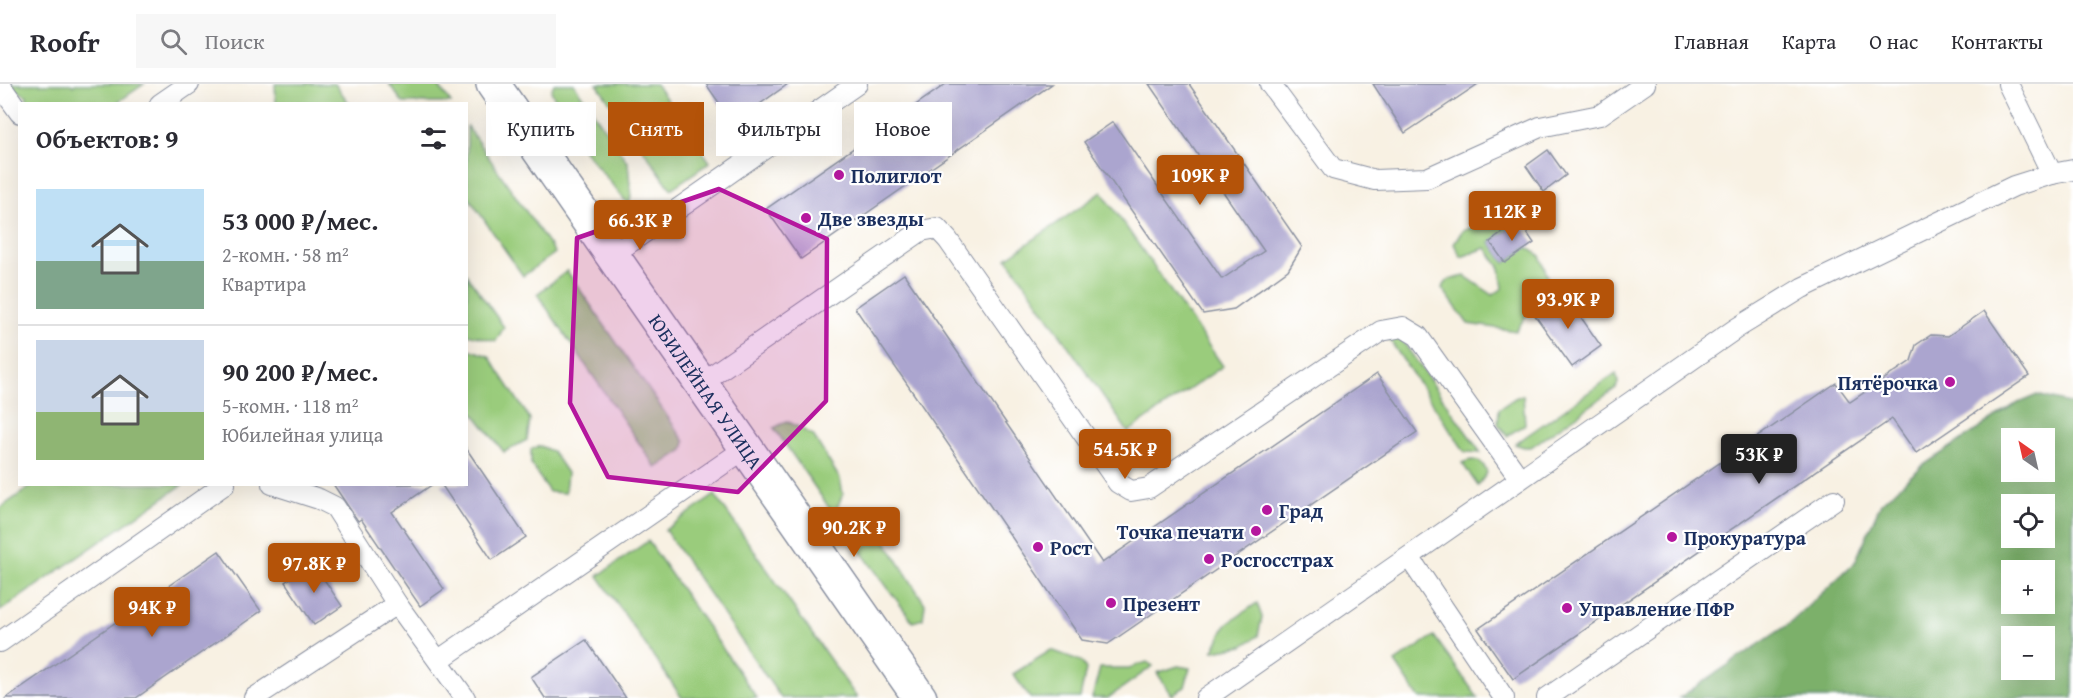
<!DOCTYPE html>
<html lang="ru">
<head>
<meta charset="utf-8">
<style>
	body { margin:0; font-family:"Gentium Book Plus",serif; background:#f7f7f7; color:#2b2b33; height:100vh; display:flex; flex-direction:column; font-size:22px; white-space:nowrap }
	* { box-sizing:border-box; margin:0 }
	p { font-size:20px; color:#7c7c81 }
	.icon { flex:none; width:33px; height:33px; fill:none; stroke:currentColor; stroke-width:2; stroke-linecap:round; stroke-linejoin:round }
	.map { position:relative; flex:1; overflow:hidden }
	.side { position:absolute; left:18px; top:18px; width:450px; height:384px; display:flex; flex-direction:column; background:#fff; border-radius:0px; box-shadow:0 6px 24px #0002 }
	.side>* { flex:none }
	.hud { position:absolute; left:486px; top:18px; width:570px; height:54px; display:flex; gap:12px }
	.needle { width:39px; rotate:326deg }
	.buttons { position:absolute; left:2001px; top:344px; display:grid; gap:12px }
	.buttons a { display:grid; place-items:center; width:54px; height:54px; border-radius:0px; background:#fff; box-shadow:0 6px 24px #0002; font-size:30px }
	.price { position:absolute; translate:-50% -51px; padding:0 14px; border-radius:6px; background:#b45309; color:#fff; font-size:20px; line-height:39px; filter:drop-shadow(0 2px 3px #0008) }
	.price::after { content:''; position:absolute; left:50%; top:36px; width:18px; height:14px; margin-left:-9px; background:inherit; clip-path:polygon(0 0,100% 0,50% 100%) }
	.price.selected { background:#222; color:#fff }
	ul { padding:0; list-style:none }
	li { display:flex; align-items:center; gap:18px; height:150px; padding:0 18px }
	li+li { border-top:2px solid #e1e1e2 }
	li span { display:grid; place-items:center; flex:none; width:168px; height:120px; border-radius:0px; color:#555 }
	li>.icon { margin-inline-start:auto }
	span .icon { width:72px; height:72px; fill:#fffc; stroke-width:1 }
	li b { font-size:26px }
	h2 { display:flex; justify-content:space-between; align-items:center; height:72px; padding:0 18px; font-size:26px }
	.tag { padding:0 21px; border-radius:0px; background:#fff; box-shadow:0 6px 24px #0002; font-size:21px; line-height:54px }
	.tag.selected { background:#b45309; color:#fff }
	header { display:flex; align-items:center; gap:36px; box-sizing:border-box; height:84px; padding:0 30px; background:#fff; border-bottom:2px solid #e1e1e2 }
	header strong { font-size:28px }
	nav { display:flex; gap:33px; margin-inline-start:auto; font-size:21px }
	.search { width:420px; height:54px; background:#f7f7f7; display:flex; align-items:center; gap:15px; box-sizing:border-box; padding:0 21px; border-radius:0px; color:#7c7c81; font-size:22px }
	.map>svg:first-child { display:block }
	.green { fill:#9acc7b; stroke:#5a7e6c; stroke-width:1.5 }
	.forest { fill:#7bb06b; stroke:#4b7064; stroke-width:1.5; fill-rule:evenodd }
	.building { fill:#aba5cf }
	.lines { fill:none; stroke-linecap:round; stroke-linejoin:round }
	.service-casing { stroke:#8a90a0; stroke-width:22 }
	.secondary-casing { stroke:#8a90a0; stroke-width:36 }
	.service { stroke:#fff; stroke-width:20 }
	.secondary { stroke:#fff; stroke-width:33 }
	.marked { fill:#b5179e; fill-opacity:0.2; stroke:#b5179e; stroke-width:4.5; stroke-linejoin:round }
	.poi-dot { fill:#b5179e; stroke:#fff; stroke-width:2 }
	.labels { text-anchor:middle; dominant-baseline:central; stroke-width:4.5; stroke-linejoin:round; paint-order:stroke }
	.poi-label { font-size:20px; font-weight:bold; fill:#1b2f5e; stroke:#fff; text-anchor:start }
	.street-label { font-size:20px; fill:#1b2f5e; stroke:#fff }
</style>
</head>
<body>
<header>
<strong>Roofr</strong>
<div class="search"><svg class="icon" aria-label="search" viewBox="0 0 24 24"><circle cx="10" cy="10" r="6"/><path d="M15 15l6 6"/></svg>Поиск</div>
<nav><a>Главная</a><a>Карта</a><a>О нас</a><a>Контакты</a></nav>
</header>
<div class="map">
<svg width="2073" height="614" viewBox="0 0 2073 614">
	<rect width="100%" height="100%" fill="#fff"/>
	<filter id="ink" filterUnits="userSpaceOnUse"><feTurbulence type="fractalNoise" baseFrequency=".0167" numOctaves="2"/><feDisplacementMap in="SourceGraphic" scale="12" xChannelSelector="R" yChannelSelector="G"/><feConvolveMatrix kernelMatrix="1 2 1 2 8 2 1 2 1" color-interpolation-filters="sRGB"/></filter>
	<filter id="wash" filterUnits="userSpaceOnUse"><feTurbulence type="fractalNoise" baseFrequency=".008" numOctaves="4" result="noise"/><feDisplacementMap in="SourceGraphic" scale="24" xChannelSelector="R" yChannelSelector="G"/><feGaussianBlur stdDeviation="1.35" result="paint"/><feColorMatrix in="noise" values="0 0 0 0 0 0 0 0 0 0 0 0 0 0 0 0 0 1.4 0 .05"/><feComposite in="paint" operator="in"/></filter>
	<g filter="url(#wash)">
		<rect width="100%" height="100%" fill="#f8f1e3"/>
		<g class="green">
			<polygon points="10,0 71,0 73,2 75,0 144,0 115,20 27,19 27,12 13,4"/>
			<polygon points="275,0 335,0 349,19 276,19"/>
			<polygon points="389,0 437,0 451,19 403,19"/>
			<polygon points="554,0 574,0 628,79 631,112 629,121 578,59 551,7"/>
			<polygon points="597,0 656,0 710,78 671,105"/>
			<polygon points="467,42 555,169 523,192 467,111"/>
			<polygon points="1102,108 1223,282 1128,348 1007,174"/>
			<polygon points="1501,127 1513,142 1490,158 1505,179 1527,163 1540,172 1548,193 1544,214 1526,232 1516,247 1468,240 1442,204 1448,196 1465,192 1493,211 1503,204 1500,184 1486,164 1461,173 1454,160 1462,147 1480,141"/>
			<polygon points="567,187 685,358 683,366 656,384 537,210"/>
			<polygon points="467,191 504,243 496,257 467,250"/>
			<polygon points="1385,249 1399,252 1481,369 1465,368"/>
			<polygon points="466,264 489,272 530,335 527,356 504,368 467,321"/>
			<polygon points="1616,289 1618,299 1616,304 1531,363 1524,363 1515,360"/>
			<polygon points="1523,311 1525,340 1507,352 1498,340 1499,325 1515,314"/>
			<polygon points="787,337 813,351 840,395 843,410 834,431 774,344"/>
			<polygon points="540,362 552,367 567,389 565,409 549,408 531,380 531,365"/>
			<path d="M1471,376C1481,376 1484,380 1487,389L1478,402L1462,379Z"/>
			<polygon points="35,400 182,400 182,401 0,527 0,424"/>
			<polygon points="715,411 857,614 781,614 665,446"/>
			<polygon points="851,435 878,445 925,520 923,535 913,538 850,453"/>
			<polygon points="648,457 757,614 682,614 598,492"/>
			<polygon points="1257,519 1262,533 1258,552 1243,562 1213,567 1226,541"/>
			<polygon points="1434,552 1478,614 1419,614 1395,578"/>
			<polygon points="1051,566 1081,577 1086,585 1080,614 1030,614 1013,590"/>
			<polygon points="1147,578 1153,582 1108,614 1092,614 1100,584 1129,584"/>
			<polygon points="1178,582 1190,584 1185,603 1172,611 1157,589"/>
		</g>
		<path class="forest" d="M2037,311L2073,320V614H1679L1789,540L1855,478L1881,419L1922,382L2016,320ZM2012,354H2044V387H2012ZM2012,420H2044V453H2012ZM2012,486H2044V519H2012ZM2012,552H2044V585H2012Z"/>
		<g id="blocks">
			<g class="building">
				<polygon points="706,0 788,0 733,39"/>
				<polygon points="946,0 1052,0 801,175 766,125"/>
				<polygon points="1149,0 1189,0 1302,163 1288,186 1234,225 1203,230 1084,58 1113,38 1222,195 1264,167"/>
				<polygon points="1373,0 1478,0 1405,49"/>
				<polygon points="1548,66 1566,91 1544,108 1526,82"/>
				<polygon points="1519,137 1534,159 1505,179 1490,158"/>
				<polygon points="904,190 1102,479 1377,290 1417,348 1108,560 1082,556 855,224"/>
				<polygon points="1564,209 1601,262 1572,283 1534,230"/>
				<polygon points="1984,227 2029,292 1916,369 1892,335 1513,595 1478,545 1836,299 1850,318 1911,277 1916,261 1931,251 1948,252"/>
				<polygon points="466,364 526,453 492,476 441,400 466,400"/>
				<polygon points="333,400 433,400 392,428 444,505 420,522 361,435 358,437"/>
				<polygon points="219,467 261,527 136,614 6,614"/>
				<polygon points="313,479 342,522 314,541 285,498"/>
				<polygon points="586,556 626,614 545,614 531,593"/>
			</g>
		</g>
	</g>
	<g filter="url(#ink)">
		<use href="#blocks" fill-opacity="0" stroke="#8a90a0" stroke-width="1.5"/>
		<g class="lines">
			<defs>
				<g id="service">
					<polyline points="1270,0 1333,85 1375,96 1427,94 1540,43 1600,31 1645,0"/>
					<polyline points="2008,0 2052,90"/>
					<polyline points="0,1 20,29"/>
					<polyline points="160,20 189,0"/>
					<polyline points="612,171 857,0"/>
					<polyline points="701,299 921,147 937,144 948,156 1118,399 1131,407 1149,404 1381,247 1403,243 1418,252 1520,395"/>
					<polyline points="272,400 319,415 335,423 397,520 465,614"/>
					<polyline points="1409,473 1504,614"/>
					<polyline points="0,558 225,400"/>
					<polyline points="439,576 746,364"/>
					<polyline points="254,614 397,520"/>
					<polyline points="1206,614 1737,244 1802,204 2014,102 2052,90 2073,86"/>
					<polyline points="1547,614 1834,416"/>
				</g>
				<g id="secondary">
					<path id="s1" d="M493,0L920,614"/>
				</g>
			</defs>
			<use href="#service" class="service-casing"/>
			<use href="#secondary" class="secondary-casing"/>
			<use href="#service" class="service"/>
			<use href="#secondary" class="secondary"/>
		</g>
	</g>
	<path class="marked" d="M719,105L827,155L826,317L738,408L608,393L570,319L577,154Z"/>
	<g class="poi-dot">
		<circle cx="839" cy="91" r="6"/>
		<circle cx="806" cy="134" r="6"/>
		<circle cx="1950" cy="298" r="6"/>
		<circle cx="1267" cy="426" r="6"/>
		<circle cx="1256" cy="447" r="6"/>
		<circle cx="1672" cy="453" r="6"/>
		<circle cx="1038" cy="463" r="6"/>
		<circle cx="1209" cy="475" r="6"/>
		<circle cx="1111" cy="519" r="6"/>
		<circle cx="1567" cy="524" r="6"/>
	</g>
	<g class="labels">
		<g class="poi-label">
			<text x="851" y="91">Полиглот</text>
			<text x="818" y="134">Две звезды</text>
			<text x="1938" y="298" text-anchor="end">Пятёрочка</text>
			<text x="1279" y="426">Град</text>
			<text x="1244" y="447" text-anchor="end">Точка печати</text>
			<text x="1684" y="453">Прокуратура</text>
			<text x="1050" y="463">Рост</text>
			<text x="1221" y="475">Росгосстрах</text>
			<text x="1123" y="519">Презент</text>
			<text x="1579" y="524">Управление ПФР</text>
		</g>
		<g class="street-label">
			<text stroke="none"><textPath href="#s1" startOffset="374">ЮБИЛЕЙНАЯ УЛИЦА</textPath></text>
		</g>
	</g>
</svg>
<div class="buttons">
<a><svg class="needle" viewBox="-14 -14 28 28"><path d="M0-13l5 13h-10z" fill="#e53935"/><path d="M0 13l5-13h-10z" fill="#7c7c81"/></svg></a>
<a><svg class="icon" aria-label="locate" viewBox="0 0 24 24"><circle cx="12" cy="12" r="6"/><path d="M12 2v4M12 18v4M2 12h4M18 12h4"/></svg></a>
<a>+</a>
<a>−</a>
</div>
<b class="price" style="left:1200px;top:122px">109K ₽</b>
<b class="price" style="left:1512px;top:158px">112K ₽</b>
<b class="price" style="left:640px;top:167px">66.3K ₽</b>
<b class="price" style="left:1568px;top:246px">93.9K ₽</b>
<b class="price" style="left:1125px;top:396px">54.5K ₽</b>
<b class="price selected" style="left:1759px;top:401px">53K ₽</b>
<b class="price" style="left:854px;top:474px">90.2K ₽</b>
<b class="price" style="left:314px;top:510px">97.8K ₽</b>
<b class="price" style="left:152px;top:554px">94K ₽</b>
<div class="hud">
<a class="tag">Купить</a>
<a class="tag selected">Снять</a>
<a class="tag">Фильтры</a>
<a class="tag">Новое</a>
</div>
<section class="side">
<h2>Объектов: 9<svg class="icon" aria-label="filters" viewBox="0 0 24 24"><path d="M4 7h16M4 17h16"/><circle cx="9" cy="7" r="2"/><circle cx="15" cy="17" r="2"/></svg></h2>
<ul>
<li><span style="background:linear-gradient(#bfe0f5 60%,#7fa58c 0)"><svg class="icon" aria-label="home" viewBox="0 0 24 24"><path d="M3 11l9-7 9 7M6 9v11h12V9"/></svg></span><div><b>53 000 ₽/мес.</b><p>2-комн. · 58 m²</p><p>Квартира</p></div></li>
<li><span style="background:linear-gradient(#c9d6e8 60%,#8fb573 0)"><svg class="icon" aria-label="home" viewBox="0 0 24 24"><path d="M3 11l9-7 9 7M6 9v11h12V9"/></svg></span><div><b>90 200 ₽/мес.</b><p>5-комн. · 118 m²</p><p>Юбилейная улица</p></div></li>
</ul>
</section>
</div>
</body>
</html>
